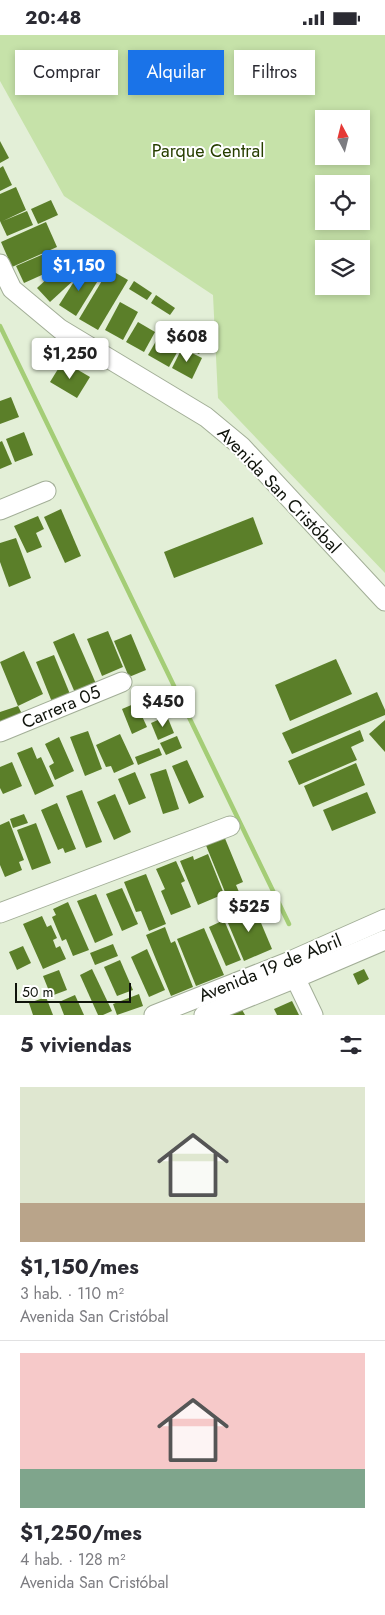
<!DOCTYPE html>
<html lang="es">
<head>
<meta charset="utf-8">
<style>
	body { margin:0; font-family:Jost,sans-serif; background:#f2f2f3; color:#2b2b33; height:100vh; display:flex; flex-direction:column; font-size:19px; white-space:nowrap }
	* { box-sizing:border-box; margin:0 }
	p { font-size:16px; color:#7c7c81 }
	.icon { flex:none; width:28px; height:28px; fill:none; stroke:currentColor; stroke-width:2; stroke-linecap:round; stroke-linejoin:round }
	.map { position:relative; height:980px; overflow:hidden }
	.panel { display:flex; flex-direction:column; background:#fff; flex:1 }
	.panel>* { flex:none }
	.hud { position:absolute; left:15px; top:15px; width:355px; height:45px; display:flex; gap:10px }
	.needle { width:32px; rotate:353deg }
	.tools { position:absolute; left:315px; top:75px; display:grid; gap:10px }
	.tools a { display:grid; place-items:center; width:55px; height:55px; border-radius:0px; background:#fff; box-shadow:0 2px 8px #0003; font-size:25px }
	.scale { position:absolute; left:15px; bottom:12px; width:116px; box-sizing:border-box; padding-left:5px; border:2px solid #0f130b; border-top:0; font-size:14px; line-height:18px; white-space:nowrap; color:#0f130b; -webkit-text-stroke:4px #fff; paint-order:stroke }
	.price { position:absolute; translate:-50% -42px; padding:0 11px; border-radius:5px; background:#fff; color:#222; font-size:16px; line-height:32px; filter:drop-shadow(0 1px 2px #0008) }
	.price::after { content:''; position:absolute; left:50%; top:30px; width:15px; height:11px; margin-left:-8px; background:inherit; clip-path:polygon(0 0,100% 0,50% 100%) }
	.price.on { background:#1a73e8; color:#fff }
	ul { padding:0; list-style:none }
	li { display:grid; align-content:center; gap:10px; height:265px; padding:0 20px }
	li+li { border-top:1px solid #e1e1e2 }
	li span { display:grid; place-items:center; height:155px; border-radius:0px; color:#555 }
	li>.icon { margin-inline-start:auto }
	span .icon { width:90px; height:90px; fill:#fffc; stroke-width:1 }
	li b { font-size:21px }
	h2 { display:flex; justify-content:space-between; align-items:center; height:60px; padding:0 20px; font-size:21px }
	.tag { padding:0 18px; border-radius:0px; background:#fff; box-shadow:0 2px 8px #0003; font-size:18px; line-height:45px }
	.tag.on { background:#1a73e8; color:#fff }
	.status { display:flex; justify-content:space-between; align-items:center; height:35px; padding:0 25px; background:#fff; direction:ltr }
	.status svg { height:14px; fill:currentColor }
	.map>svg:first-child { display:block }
	.green { fill:#c6e2a9; fill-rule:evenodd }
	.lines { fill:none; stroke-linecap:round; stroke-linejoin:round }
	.stream { stroke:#a4cd76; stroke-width:4.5 }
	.building { fill:#5b7f29 }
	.minor-casing { stroke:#a2ae97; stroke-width:21 }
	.minor { stroke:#fff; stroke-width:19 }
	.labels { text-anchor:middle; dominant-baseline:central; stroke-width:4; stroke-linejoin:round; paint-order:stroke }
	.park-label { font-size:18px; fill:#273f00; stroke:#fff }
	.street-label { font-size:18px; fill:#0f130b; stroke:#fff }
</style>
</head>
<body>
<div class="status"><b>20:48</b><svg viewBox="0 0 49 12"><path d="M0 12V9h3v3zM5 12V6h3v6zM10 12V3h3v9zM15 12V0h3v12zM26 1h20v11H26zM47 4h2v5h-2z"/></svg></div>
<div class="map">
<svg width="385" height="980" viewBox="0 0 385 980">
	<rect width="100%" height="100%" fill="#e3efd7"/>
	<path class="green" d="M0,0H385V538L218,363L213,260L64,161L0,46ZM324,84H361V121H324ZM324,149H361V186H324ZM324,214H361V251H324Z"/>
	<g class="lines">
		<polyline class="stream" points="0,291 289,889"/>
	</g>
	<g class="building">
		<polygon points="0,106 9,123 0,128"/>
		<polygon points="3,131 12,150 0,156 0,133"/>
		<polygon points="16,152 26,175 3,186 27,176 33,190 7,201 0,186 0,159"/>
		<polygon points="51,165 58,180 38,189 31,174"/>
		<polygon points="46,187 57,212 12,232 1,207"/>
		<polygon points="46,218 53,235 24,248 16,231"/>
		<polygon points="62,230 75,244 50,267 37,253"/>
		<polygon points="82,234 99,244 76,281 59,270"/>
		<polygon points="109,234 128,245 98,295 79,284"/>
		<polygon points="134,246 152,258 147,265 129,254"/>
		<polygon points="156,260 175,273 170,280 151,268"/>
		<polygon points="120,267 138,277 123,305 105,295"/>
		<polygon points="138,287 155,297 144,317 126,307"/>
		<polygon points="166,287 176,292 171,301 161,296"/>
		<polygon points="192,295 204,301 199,309 188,303"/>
		<polygon points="178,298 186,302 181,311 173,306"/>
		<polygon points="159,301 180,312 169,332 148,320"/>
		<polygon points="187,304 203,313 199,319 183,311"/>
		<polygon points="182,313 202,323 192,344 172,333"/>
		<polygon points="63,326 90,342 77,363 50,347"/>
		<polygon points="11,362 19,382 0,389 0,366"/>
		<polygon points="24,397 33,420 15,427 6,404"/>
		<polygon points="2,406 12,429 0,434 0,407"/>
		<polygon points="61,474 81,521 65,528 44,482"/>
		<polygon points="38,481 44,494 36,498 42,512 27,518 14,491"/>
		<polygon points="253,482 263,509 174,543 164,517"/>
		<polygon points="16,503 31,543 9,552 0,527 0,508"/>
		<polygon points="108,596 123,632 102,641 87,604"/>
		<polygon points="74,598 97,651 76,660 53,607"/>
		<polygon points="131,599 146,635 129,642 114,606"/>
		<polygon points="24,616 43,659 18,671 0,627"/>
		<polygon points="54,620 70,659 52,667 36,627"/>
		<polygon points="336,624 352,659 290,686 275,650"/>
		<polygon points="377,657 385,675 385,680 292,719 282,698"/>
		<polygon points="136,668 147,692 132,699 122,674"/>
		<polygon points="18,671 23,681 0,690 0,677"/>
		<polygon points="167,681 174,698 158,705 151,688"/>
		<polygon points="385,685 385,717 369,699"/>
		<polygon points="360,695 364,706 351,712 357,725 299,750 288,726"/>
		<polygon points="88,696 102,734 85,741 70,702"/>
		<polygon points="120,699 134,729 114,738 111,731 106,732 96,710"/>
		<polygon points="177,701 182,713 166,720 160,708"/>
		<polygon points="59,702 74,736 55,745 49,731 54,728 45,709"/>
		<polygon points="32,712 37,724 41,722 54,751 35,760 17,718"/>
		<polygon points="159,713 162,720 138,730 135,722"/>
		<polygon points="187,725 204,762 189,769 172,731"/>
		<polygon points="12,727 22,751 3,759 0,753 0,732"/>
		<polygon points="356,728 365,750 313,772 304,751"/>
		<polygon points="166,734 179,774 163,779 150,739"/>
		<polygon points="135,737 146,763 129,770 118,744"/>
		<polygon points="82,755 102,807 86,813 66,761"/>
		<polygon points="367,757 376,778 332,796 323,775"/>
		<polygon points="115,759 131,797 114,805 97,767"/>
		<polygon points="57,768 76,814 65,818 63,813 58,815 41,775"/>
		<polygon points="24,779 28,788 13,793 10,784"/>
		<polygon points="9,786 24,825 19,827 22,835 5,842 0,830 0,790"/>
		<polygon points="36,788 51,828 32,835 17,795"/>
		<polygon points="224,801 243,847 236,850 239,857 227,862 205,808"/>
		<polygon points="208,819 224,859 198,870 180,826 193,821 194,825"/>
		<polygon points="176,826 185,846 181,848 191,872 171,880 161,856 165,854 156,834"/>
		<polygon points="146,839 166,889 149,896 141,876 136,877 124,847"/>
		<polygon points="122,853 138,889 122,896 106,859"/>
		<polygon points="96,859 113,900 95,908 77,866"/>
		<polygon points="68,867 89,915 73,921 66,904 62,906 52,882 56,880 53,874"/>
		<polygon points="253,869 272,914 244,926 225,881"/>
		<polygon points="42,881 47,892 51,890 57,903 53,905 56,913 60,911 66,924 43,934 23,889"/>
		<polygon points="224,885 241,925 226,931 209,892"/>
		<polygon points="165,892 171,908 175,906 193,952 171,961 146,900"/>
		<polygon points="204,893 224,940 196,951 177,904"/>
		<polygon points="113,909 118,921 95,930 90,918"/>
		<polygon points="23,911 31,928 17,935 9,917"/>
		<polygon points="147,914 165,955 149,962 131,922"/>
		<polygon points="120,925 133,955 117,961 104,932"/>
		<polygon points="92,934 112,976 103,980 98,980 80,940"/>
		<polygon points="364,934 369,944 358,950 353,939"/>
		<polygon points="59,935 67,955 51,961 43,941"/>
		<polygon points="139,959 143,971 117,980 113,969"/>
		<polygon points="75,960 84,980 64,980 59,967"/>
		<polygon points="46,962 53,980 33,980 29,968"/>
		<polygon points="292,966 299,980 277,980 274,974"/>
		<polygon points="241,973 245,980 225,980"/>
	</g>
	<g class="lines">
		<defs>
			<g id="minor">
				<polyline points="0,229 12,254 60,294 206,382 241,411 385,566"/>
				<polyline points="0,475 46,456"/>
				<polyline points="0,697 122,647"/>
				<polyline points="0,878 230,791"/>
				<polyline points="290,932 313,980"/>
				<polyline points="154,980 288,927 385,884"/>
				<polyline points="204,980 296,943 385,905"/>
			</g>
		</defs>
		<use href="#minor" class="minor-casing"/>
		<use href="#minor" class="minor"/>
	</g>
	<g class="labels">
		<g class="park-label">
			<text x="208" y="116">Parque Central</text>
		</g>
		<g class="street-label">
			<text transform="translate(279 455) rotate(46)">Avenida San Cristóbal</text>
			<text transform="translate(61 672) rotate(-23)">Carrera 05</text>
			<text transform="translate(270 933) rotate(-22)">Avenida 19 de Abril</text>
		</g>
	</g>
</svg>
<div class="tools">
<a><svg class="needle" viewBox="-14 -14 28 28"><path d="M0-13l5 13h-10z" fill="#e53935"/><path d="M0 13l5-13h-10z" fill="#7c7c81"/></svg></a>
<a><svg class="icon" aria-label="locate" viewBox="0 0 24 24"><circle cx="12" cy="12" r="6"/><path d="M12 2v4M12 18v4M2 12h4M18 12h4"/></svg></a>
<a><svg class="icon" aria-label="layers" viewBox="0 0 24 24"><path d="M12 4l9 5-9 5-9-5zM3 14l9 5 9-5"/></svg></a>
</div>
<div class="scale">50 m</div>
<b class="price on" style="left:79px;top:257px">$1,150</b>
<b class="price" style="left:187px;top:328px">$608</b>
<b class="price" style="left:70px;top:345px">$1,250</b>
<b class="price" style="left:163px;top:693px">$450</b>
<b class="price" style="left:249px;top:898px">$525</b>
<div class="hud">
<a class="tag">Comprar</a>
<a class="tag on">Alquilar</a>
<a class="tag">Filtros</a>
</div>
</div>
<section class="panel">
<h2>5 viviendas<svg class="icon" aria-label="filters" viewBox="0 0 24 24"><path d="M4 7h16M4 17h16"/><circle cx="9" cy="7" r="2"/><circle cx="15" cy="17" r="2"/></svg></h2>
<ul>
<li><span style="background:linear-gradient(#dfe7d0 75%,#b9a48a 0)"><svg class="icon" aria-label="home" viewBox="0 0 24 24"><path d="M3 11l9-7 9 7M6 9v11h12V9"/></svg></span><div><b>$1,150/mes</b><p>3 hab. · 110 m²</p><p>Avenida San Cristóbal</p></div></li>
<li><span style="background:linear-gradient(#f6c9c9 75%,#7fa58c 0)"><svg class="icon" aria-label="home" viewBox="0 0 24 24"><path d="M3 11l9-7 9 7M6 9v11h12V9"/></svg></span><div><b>$1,250/mes</b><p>4 hab. · 128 m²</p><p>Avenida San Cristóbal</p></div></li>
</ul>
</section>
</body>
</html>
